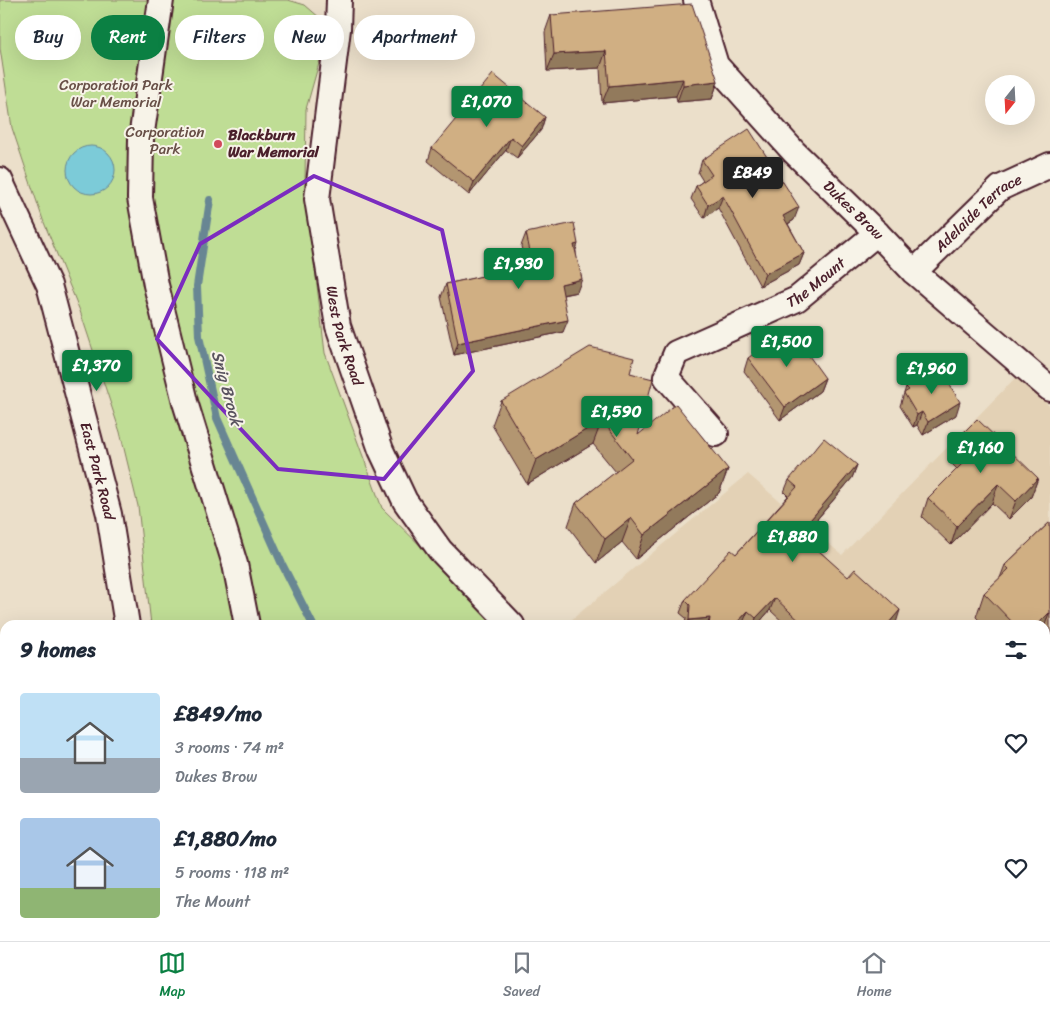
<!DOCTYPE html>
<html lang="en">
<head>
<meta charset="utf-8">
<style>
	body { margin:0; font-family:Sriracha,sans-serif; background:#f2f2f3; color:#1f2937; height:100vh; display:flex; flex-direction:column; font-size:19px; white-space:nowrap }
	* { box-sizing:border-box; margin:0 }
	p { font-size:16px; color:#747a83 }
	.icon { flex:none; width:28px; height:28px; fill:none; stroke:currentColor; stroke-width:2; stroke-linecap:round; stroke-linejoin:round }
	.map { position:relative; flex:1; overflow:hidden }
	.drawer { position:absolute; left:0px; top:620px; width:1050px; height:321px; display:flex; flex-direction:column; background:#fff; border-radius:15px 15px 0 0; box-shadow:0 5px 20px #0002 }
	.drawer>* { flex:none }
	.banner { position:absolute; left:15px; top:15px; width:500px; height:45px; display:flex; gap:10px }
	.needle { width:32px; rotate:198deg }
	.controls { position:absolute; left:985px; top:75px; display:grid; gap:10px }
	.controls a { display:grid; place-items:center; width:50px; height:50px; border-radius:50%; background:#fff; box-shadow:0 5px 20px #0002; font-size:25px }
	.price { position:absolute; translate:-50% -42px; padding:0 11px; border-radius:5px; background:#0b8043; color:#fff; font-size:16px; line-height:32px; filter:drop-shadow(0 1px 2px #0008) }
	.price::after { content:''; position:absolute; left:50%; top:30px; width:15px; height:11px; margin-left:-8px; background:inherit; clip-path:polygon(0 0,100% 0,50% 100%) }
	.price.current { background:#222; color:#fff }
	ul { padding:0; list-style:none }
	li { display:flex; align-items:center; gap:15px; height:125px; padding:0 20px }
	li span { display:grid; place-items:center; flex:none; width:140px; height:100px; border-radius:5px; color:#555 }
	li>.icon { margin-inline-start:auto }
	span .icon { width:60px; height:60px; fill:#fffc; stroke-width:1 }
	li b { font-size:21px }
	h2 { display:flex; justify-content:space-between; align-items:center; height:60px; padding:0 20px; font-size:21px }
	.pill { padding:0 18px; border-radius:22px; background:#fff; box-shadow:0 5px 20px #0002; font-size:18px; line-height:45px }
	.pill.current { background:#0b8043; color:#fff }
	.tabs { display:flex; justify-content:space-around; align-items:center; height:70px; border-top:1px solid #e0e1e3; background:#fff; font-size:14px; color:#747a83 }
	.tabs a { display:grid; justify-items:center; gap:2px }
	.tabs .current { color:#0b8043 }
	.map>svg:first-child { display:block }
	.built { fill:#e3d1b5 }
	.green { fill:#bfdd95; stroke:#847e60 }
	.water { fill:#7ccbd8; stroke:#688693 }
	.lines { fill:none; stroke-linecap:round; stroke-linejoin:round }
	.stream { stroke:#688693; stroke-width:8 }
	.lane-casing { stroke:#4a1f2b; stroke-width:15 }
	.street-casing { stroke:#4a1f2b; stroke-width:28 }
	.lane { stroke:#f7f3e8; stroke-width:11 }
	.street { stroke:#f7f3e8; stroke-width:24 }
	.wall { fill:#b39671; stroke:#4a1f2b }
	.shaded-wall { fill:#927a5c; stroke:#4a1f2b }
	.building { fill:#d0af83; stroke:#4a1f2b }
	.marked { fill:none; stroke:#7b2cbf; stroke-width:4; stroke-linejoin:round }
	.poi-dot { fill:#d1495b; stroke:#f7f3e8; stroke-width:2 }
	.labels { text-anchor:middle; dominant-baseline:central; stroke-width:4; stroke-linejoin:round; paint-order:stroke }
	.park-label { font-size:15px; fill:#674e46; stroke:#f7f3e8 }
	.poi-label { font-size:15px; font-weight:bold; fill:#4a1f2b; stroke:#f7f3e8; text-anchor:start }
	.street-label { font-size:15px; fill:#4a1f2b; stroke:#f7f3e8 }
	.water-label { font-size:16px; font-style:italic; fill:#59535f; stroke:#f7f3e8 }
</style>
</head>
<body>
<div class="map">
<svg width="1050" height="941" viewBox="0 0 1050 941">
	<rect width="100%" height="100%" fill="#ebdfca"/>
	<filter id="ink" filterUnits="userSpaceOnUse"><feTurbulence type="fractalNoise" baseFrequency=".02" numOctaves="2"/><feDisplacementMap in="SourceGraphic" scale="10" xChannelSelector="R" yChannelSelector="G"/><feConvolveMatrix kernelMatrix="1 2 1 2 8 2 1 2 1" color-interpolation-filters="sRGB"/></filter>
	<g filter="url(#ink)">
		<polygon class="built" points="1018,375 1050,407 1050,941 891,941 888,936 1045,936 1045,625 565,625 748,474 842,555"/>
		<g class="green">
			<polygon points="0,0 288,0 305,5 320,18 323,49 306,109 305,183 325,353 382,508 501,625 151,625 138,506 120,432 80,311 43,220 12,128 0,48"/>
			<polygon points="170,936 837,936 840,941 171,941"/>
		</g>
		<circle class="water" cx="91" cy="170" r="24"/>
		<g class="lines">
			<g class="stream">
				<polyline points="210,200 197,286 199,336 217,418 282,564 313,625"/>
				<polyline points="338,941 338,936"/>
			</g>
			<defs>
				<g id="lane">
					<polyline points="1045,851 1050,857"/>
					<polyline points="1045,873 1050,867"/>
					<polyline points="983,941 987,936"/>
				</g>
				<g id="street">
					<polyline points="161,0 141,139 140,198 156,285 185,402 235,564 247,625"/>
					<path id="s1" d="M339,0L338,29L317,199L338,326L381,450L405,501L440,550L512,625"/>
					<path id="s2" d="M696,0L716,65L794,152L877,233L914,272L1050,389"/>
					<path id="s3" d="M0,180L49,285L109,514L127,625"/>
					<path id="s4" d="M914,272L1000,188L1050,165"/>
					<path id="s5" d="M716,434L666,377L676,353L797,299L877,233"/>
					<polyline points="154,936 154,941"/>
					<polyline points="289,936 290,941"/>
					<polyline points="870,936 874,941"/>
				</g>
			</defs>
			<use href="#lane" class="lane-casing"/>
			<use href="#street" class="street-casing"/>
			<use href="#lane" class="lane"/>
			<use href="#street" class="street"/>
		</g>
		<g class="wall">
			<polygon points="551,15 718,81 712,99 677,102 676,96 602,103 600,68 547,71 545,32"/>
			<polygon points="545,117 541,130 517,158 506,150 469,195 428,161 432,148"/>
			<polygon points="702,160 794,220 788,224 804,253 799,265 760,286 718,208 704,218 691,199 696,186 703,181 698,173"/>
			<polygon points="526,233 576,251 577,292 563,295 563,332 454,355 441,297 446,284 526,267 521,246"/>
			<polygon points="748,358 825,378 820,391 780,420 744,371"/>
			<polygon points="630,373 638,435 728,469 719,493 636,559 622,542 596,563 568,526 576,503 616,472 593,444 527,484 492,425 501,401"/>
			<polygon points="906,387 956,415 923,435 917,425 913,427 900,406"/>
			<polygon points="955,441 1038,478 1031,497 1009,519 992,503 951,545 922,517 928,498 957,469 948,460"/>
			<polygon points="857,465 852,478 803,536 896,623 894,625 786,625 770,610 757,625 745,625 744,624 742,625 685,625 686,618 680,613 685,600 736,554 788,496 784,492 789,480"/>
			<polygon points="1050,522 1050,639 1046,643 1045,642 1045,625 984,625 976,617 984,593 1000,578 1005,565"/>
			<polygon points="1045,718 1050,723 1050,822 1045,817"/>
		</g>
		<g class="shaded-wall">
			<polygon points="606,51 600,68 547,71 554,54"/>
			<polygon points="683,79 676,96 602,103 609,86"/>
			<polygon points="718,81 712,99 677,102 683,85"/>
			<polygon points="545,117 541,130 517,158 522,146"/>
			<polygon points="511,137 506,150 469,195 474,182"/>
			<polygon points="723,196 718,208 704,218 708,205"/>
			<polygon points="799,207 794,220 779,229 783,216"/>
			<polygon points="578,244 574,256 574,245"/>
			<polygon points="804,253 799,265 760,286 765,274"/>
			<polygon points="582,279 577,292 556,296 561,284"/>
			<polygon points="568,320 563,332 454,355 458,343"/>
			<polygon points="825,378 820,391 780,420 785,407"/>
			<polygon points="960,402 956,415 923,435 928,422"/>
			<polygon points="922,412 917,425 913,427 917,415"/>
			<polygon points="602,420 593,444 527,484 536,460"/>
			<polygon points="857,465 852,478 795,545 799,533"/>
			<polygon points="728,469 719,493 636,559 644,535"/>
			<polygon points="1038,478 1031,497 1009,519 1016,501"/>
			<polygon points="998,484 992,503 951,545 957,526"/>
			<polygon points="631,518 622,542 596,563 605,539"/>
			<polygon points="775,598 770,610 757,625 754,625 756,618"/>
			<polygon points="900,610 896,623 894,625 887,625"/>
			<polygon points="748,611 742,625 735,625"/>
			<polygon points="1049,613 1045,625 1037,625"/>
			<polygon points="710,618 707,625 687,625 689,620"/>
			<polygon points="1050,632 1050,639 1046,643"/>
		</g>
		<g class="building">
			<polygon points="692,4 718,81 683,85 683,79 609,86 606,51 554,54 551,15"/>
			<polygon points="493,74 545,117 522,146 511,137 474,182 432,148"/>
			<polygon points="749,129 799,207 783,216 804,253 765,274 723,196 708,205 696,186 712,175 702,160"/>
			<polygon points="574,223 578,244 574,245 582,279 561,284 568,320 458,343 446,284 533,265 526,233"/>
			<polygon points="789,328 825,378 785,407 748,358"/>
			<polygon points="590,347 634,358 630,373 653,379 638,435 676,404 728,469 644,535 631,518 605,539 576,503 632,459 602,420 536,460 501,401"/>
			<polygon points="939,367 960,402 928,422 922,412 917,415 904,393 909,390 906,387"/>
			<polygon points="977,419 1038,478 1016,501 998,484 957,526 928,498 970,456 955,441"/>
			<polygon points="824,438 857,465 799,533 848,577 855,569 900,610 887,625 804,625 775,598 756,618 748,611 735,625 709,625 710,618 689,620 690,605 685,600 731,550 736,554 797,487 789,480"/>
			<polygon points="1050,522 1050,614 1049,613 1037,625 1015,625 984,593 1009,569 1005,565"/>
			<polygon points="1045,718 1050,723 1050,791 1045,785"/>
			<polygon points="1050,885 1050,941 997,941 1001,936 1045,936 1045,890"/>
		</g>
	</g>
	<path class="marked" d="M314,176L442,230L473,371L384,479L278,469L157,339L200,244Z"/>
	<circle class="poi-dot" cx="218" cy="144" r="5"/>
	<g class="labels">
		<g class="park-label">
			<text x="116" y="85">Corporation Park<tspan x="116" dy="17">War Memorial</tspan></text>
			<text x="165" y="132">Corporation<tspan x="165" dy="17">Park</tspan></text>
		</g>
		<g class="poi-label">
			<text x="228" y="135">Blackburn<tspan x="228" dy="17">War Memorial</tspan></text>
		</g>
		<g class="street-label">
			<text stroke="none"><textPath href="#s2" startOffset="268">Dukes Brow</textPath></text>
			<text stroke="none"><textPath href="#s4" startOffset="88">Adelaide Terrace</textPath></text>
			<text stroke="none"><textPath href="#s5" startOffset="259">The Mount</textPath></text>
			<text stroke="none"><textPath href="#s1" startOffset="340">West Park Road</textPath></text>
			<text stroke="none"><textPath href="#s3" startOffset="308">East Park Road</textPath></text>
		</g>
		<g class="water-label">
			<text transform="translate(227 388) rotate(75)">Snig Brook</text>
		</g>
	</g>
</svg>
<div class="controls">
<a><svg class="needle" viewBox="-14 -14 28 28"><path d="M0-13l5 13h-10z" fill="#e53935"/><path d="M0 13l5-13h-10z" fill="#747a83"/></svg></a>
</div>
<b class="price" style="left:487px;top:128px">£1,070</b>
<b class="price current" style="left:753px;top:199px">£849</b>
<b class="price" style="left:519px;top:290px">£1,930</b>
<b class="price" style="left:787px;top:368px">£1,500</b>
<b class="price" style="left:97px;top:392px">£1,370</b>
<b class="price" style="left:932px;top:395px">£1,960</b>
<b class="price" style="left:617px;top:438px">£1,590</b>
<b class="price" style="left:981px;top:474px">£1,160</b>
<b class="price" style="left:793px;top:563px">£1,880</b>
<div class="banner">
<a class="pill">Buy</a>
<a class="pill current">Rent</a>
<a class="pill">Filters</a>
<a class="pill">New</a>
<a class="pill">Apartment</a>
</div>
<section class="drawer">
<h2>9 homes<svg class="icon" aria-label="filters" viewBox="0 0 24 24"><path d="M4 7h16M4 17h16"/><circle cx="9" cy="7" r="2"/><circle cx="15" cy="17" r="2"/></svg></h2>
<ul>
<li><span style="background:linear-gradient(#bfe0f5 65%,#9aa5b1 0)"><svg class="icon" aria-label="home" viewBox="0 0 24 24"><path d="M3 11l9-7 9 7M6 9v11h12V9"/></svg></span><div><b>£849/mo</b><p>3 rooms · 74 m²</p><p>Dukes Brow</p></div><svg class="icon" aria-label="heart" viewBox="0 0 24 24"><path d="M12 20l-8-8c-3-5 5-10 8-4 3-6 11-1 8 4z"/></svg></li>
<li><span style="background:linear-gradient(#a9c7e8 70%,#8fb573 0)"><svg class="icon" aria-label="home" viewBox="0 0 24 24"><path d="M3 11l9-7 9 7M6 9v11h12V9"/></svg></span><div><b>£1,880/mo</b><p>5 rooms · 118 m²</p><p>The Mount</p></div><svg class="icon" aria-label="heart" viewBox="0 0 24 24"><path d="M12 20l-8-8c-3-5 5-10 8-4 3-6 11-1 8 4z"/></svg></li>
</ul>
</section>
</div>
<nav class="tabs">
<a class="current"><svg class="icon" aria-label="map" viewBox="0 0 24 24"><path d="M3 6l6-2 6 2 6-2v14l-6 2-6-2-6 2zM9 4v14M15 6v14"/></svg>Map</a>
<a><svg class="icon" aria-label="saved" viewBox="0 0 24 24"><path d="M7 4h10v16l-5-4-5 4z"/></svg>Saved</a>
<a><svg class="icon" aria-label="home" viewBox="0 0 24 24"><path d="M3 11l9-7 9 7M6 9v11h12V9"/></svg>Home</a>
</nav>
</body>
</html>
